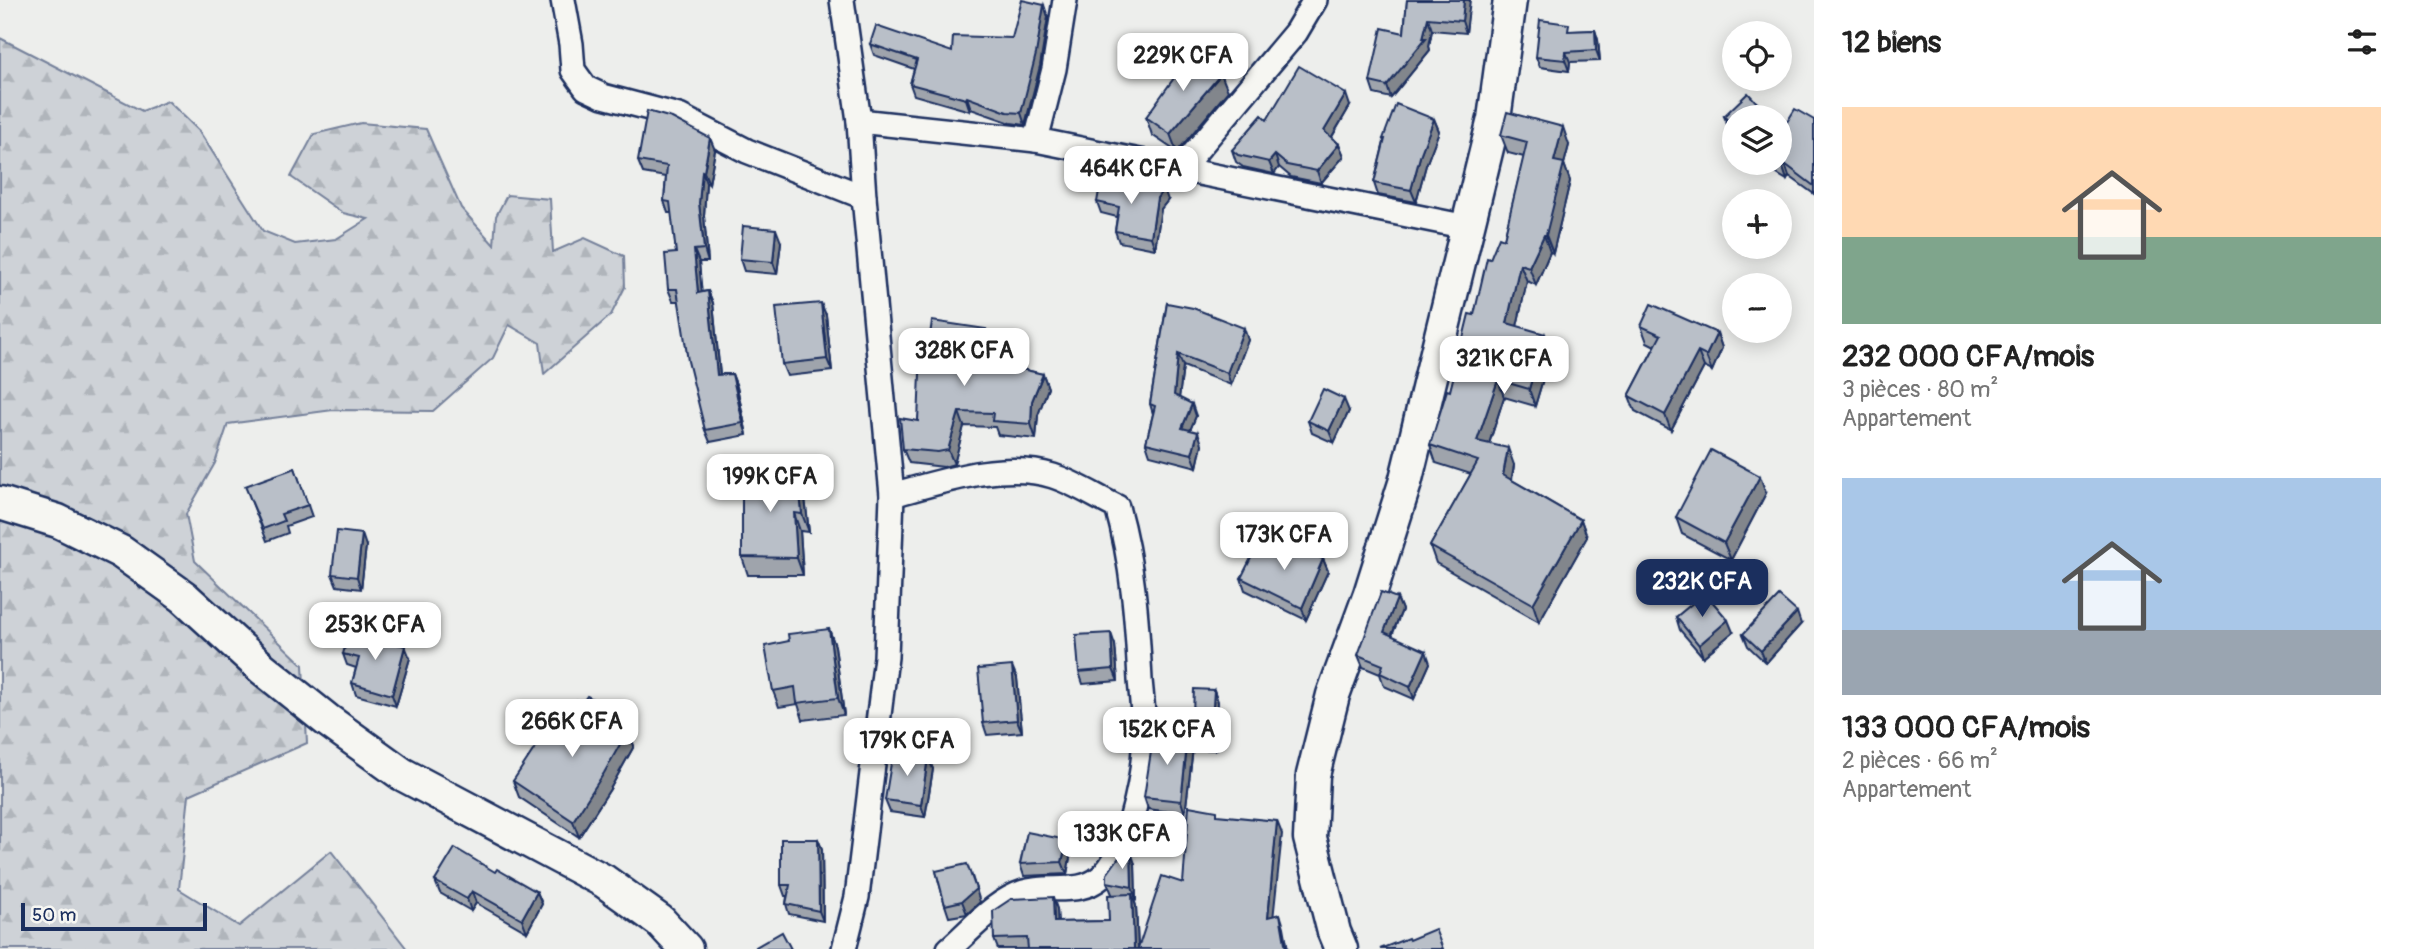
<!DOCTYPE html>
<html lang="fr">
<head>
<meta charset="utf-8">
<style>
	body { margin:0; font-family:Pangolin,sans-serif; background:#f6f6f6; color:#222; height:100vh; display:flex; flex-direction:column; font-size:26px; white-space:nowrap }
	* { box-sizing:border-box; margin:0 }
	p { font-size:23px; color:#767676 }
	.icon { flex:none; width:38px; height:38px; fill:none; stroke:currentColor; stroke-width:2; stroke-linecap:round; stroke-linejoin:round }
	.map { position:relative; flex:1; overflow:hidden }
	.drawer { display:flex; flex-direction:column; background:#fff; width:595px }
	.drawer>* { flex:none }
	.tools { position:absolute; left:1722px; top:21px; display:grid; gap:14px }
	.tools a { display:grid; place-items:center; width:70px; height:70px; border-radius:50%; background:#fff; box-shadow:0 4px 18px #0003; font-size:35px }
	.scale { position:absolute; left:21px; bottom:18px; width:186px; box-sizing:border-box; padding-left:7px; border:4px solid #1b2f5e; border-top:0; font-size:19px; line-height:24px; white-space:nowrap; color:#1b2f5e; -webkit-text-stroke:5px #f6f6f2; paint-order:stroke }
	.price { position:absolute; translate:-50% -60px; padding:0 16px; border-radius:14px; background:#fff; color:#222; font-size:23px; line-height:46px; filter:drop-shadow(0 2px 4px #0008) }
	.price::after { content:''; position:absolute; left:50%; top:42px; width:21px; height:16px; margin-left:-10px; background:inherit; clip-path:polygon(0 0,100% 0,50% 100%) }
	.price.on { background:#1b2f5e; color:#fff }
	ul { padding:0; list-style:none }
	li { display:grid; align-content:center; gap:14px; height:371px; padding:0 28px }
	li span { display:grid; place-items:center; height:217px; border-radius:0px; color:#555 }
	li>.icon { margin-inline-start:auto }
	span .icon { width:126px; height:126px; fill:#fffc; stroke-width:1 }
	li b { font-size:30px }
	h2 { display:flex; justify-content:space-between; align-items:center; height:84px; padding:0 28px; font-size:30px }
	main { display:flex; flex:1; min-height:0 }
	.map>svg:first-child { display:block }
	.forest { fill:url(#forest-firs); stroke:#74809a; stroke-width:2 }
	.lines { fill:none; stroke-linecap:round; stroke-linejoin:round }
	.street-casing { stroke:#1b2f5e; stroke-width:28 }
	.secondary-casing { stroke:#1b2f5e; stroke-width:37 }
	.street { stroke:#f6f6f2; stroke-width:23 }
	.secondary { stroke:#f6f6f2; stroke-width:32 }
	.wall { fill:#9fa4ac; stroke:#1b2f5e; stroke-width:2 }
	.shaded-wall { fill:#82868c; stroke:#1b2f5e; stroke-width:2 }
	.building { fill:#b9bfc8; stroke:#1b2f5e; stroke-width:2 }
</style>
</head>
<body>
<main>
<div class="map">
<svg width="1814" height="949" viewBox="0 0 1814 949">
	<defs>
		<pattern id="forest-firs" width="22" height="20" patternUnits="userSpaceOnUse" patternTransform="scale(1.75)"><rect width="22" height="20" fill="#ced2d7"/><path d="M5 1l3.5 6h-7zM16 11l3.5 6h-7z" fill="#b0b5bb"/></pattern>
	</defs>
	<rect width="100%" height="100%" fill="#edeeec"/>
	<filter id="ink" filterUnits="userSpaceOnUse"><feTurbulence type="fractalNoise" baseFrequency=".0143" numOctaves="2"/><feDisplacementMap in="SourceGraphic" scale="14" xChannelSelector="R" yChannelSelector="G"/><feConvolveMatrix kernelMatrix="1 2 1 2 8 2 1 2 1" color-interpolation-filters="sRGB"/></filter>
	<g filter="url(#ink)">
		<polygon class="forest" points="0,38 142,111 168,101 199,131 263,231 295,244 336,239 368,219 343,213 291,177 314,134 361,123 426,129 461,208 494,245 496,216 507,195 550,199 553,252 585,238 624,256 625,287 611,315 544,374 540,343 509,325 493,358 433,411 333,410 228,424 215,463 186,514 195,561 303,665 307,743 189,795 179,889 239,926 331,851 407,949 0,949"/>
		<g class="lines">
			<defs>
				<g id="street">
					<polyline points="563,0 571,44 573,70 586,88 603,96 679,116 747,151 864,197"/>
					<polyline points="842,0 859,121 864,197 892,495 886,657 857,897 844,949"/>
					<polyline points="859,121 1036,140 1467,227"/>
					<polyline points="1036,140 1054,69 1065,0"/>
					<polyline points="1180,170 1296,32 1315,0"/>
					<path d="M892,495C940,482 1004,460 1053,476C1075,483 1096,497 1117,507C1133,564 1137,621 1140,680C1142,702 1145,726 1144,749C1142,784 1128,853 1101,877C1079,896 1050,884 1024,892C995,901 972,929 949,949"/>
				</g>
				<g id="secondary">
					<polyline points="0,503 58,521 121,552 184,597 262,668 327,720 402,774 604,881 660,921 686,949"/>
					<polyline points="1341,949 1334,932 1310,838 1313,775 1333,695 1370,594 1405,483 1494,119 1510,0"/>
				</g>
			</defs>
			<use href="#street" class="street-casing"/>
			<use href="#secondary" class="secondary-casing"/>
			<use href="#street" class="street"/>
			<use href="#secondary" class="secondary"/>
		</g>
		<g class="wall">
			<polygon points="1407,0 1469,0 1466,33 1432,30 1429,46 1430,50 1391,98 1374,94 1370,82 1404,33"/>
			<polygon points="1048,17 1040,66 1025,125 1011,123 971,109 970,111 914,95 910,84 914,69 874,55 870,44 952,52 1012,38"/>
			<polygon points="1595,30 1598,40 1600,61 1570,62 1569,71 1540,67 1536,57 1572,31"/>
			<polygon points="1228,91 1177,152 1152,135 1146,117"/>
			<polygon points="1350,106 1332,137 1339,144 1344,156 1321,183 1291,177 1279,167 1274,174 1243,167 1236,162 1232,150 1267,120"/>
			<polygon points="1724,116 1734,117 1734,134 1728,127"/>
			<polygon points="1434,119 1439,131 1426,165 1416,202 1378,195 1374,183 1384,142 1383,139"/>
			<polygon points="1814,120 1814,194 1789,176 1787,180 1762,165 1760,163 1780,163 1782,130"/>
			<polygon points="1501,135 1569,145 1564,164 1570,181 1553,253 1550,252 1536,285 1527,281 1517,326 1551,352 1535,406 1504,397 1489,444 1514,465 1512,480 1581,520 1587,537 1539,622 1436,563 1430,546 1471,474 1436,463 1430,445 1450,391 1474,315 1490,259 1504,239 1524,157 1508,153"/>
			<polygon points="715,150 709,184 706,183 704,216 708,262 699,262 701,292 708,291 713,303 720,374 732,374 737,387 747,435 710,442 705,430 679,301 673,301 668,289 676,253 672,213 668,213 664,201 666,177 643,173 638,161"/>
			<polygon points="1168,200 1161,209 1155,249 1119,242 1115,231 1117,217 1101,213 1097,202"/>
			<polygon points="781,242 777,274 744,271 740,259"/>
			<polygon points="1167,303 1248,340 1231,385 1183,366 1179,398 1196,416 1190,430 1202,444 1197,467 1150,455 1146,443 1153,414 1150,404"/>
			<polygon points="826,315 832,371 787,376 782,364"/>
			<polygon points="1641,326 1717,333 1722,348 1712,371 1704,367 1671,430 1635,411 1629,396 1655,346 1647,342"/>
			<polygon points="991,343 988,361 1043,374 1048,388 1038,415 1036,439 998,435 995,427 964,426 954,464 944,467 909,463 903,449 918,421 928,350"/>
			<polygon points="1349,411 1334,443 1312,433 1308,421"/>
			<polygon points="295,468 312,517 286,526 288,533 267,541 250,498"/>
			<polygon points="804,490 809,532 800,531 803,575 748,575 742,557"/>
			<polygon points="1766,493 1731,560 1682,534 1676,517"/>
			<polygon points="366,546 361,589 337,586 332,574"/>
			<polygon points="1278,557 1323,559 1328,571 1306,620 1245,590 1241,578"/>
			<polygon points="1397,598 1402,610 1392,636 1430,663 1414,699 1384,686 1380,674 1363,667 1358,655"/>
			<polygon points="1676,617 1733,632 1703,657 1680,630"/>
			<polygon points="1801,624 1766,663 1748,646 1743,634"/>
			<polygon points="829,629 835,646 844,715 803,720 798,704 779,707 773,691 789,641"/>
			<polygon points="1115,645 1118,681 1083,684 1079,672"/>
			<polygon points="343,654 410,658 396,706 356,695 352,683 356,668 347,665"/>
			<polygon points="1017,678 1022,732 987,735 983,723"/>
			<polygon points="1214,690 1218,702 1216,750 1197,749 1192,737"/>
			<polygon points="582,703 604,705 609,720 628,730 634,746 610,789 579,837 519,797 513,781 555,741"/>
			<polygon points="1188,736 1193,748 1185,814 1148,809 1144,797"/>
			<polygon points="928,757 933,769 925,817 890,812 885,800"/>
			<polygon points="818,839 822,849 823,921 789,914 786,904 787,896 785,896 781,885"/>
			<polygon points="1071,852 1067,874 1024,876 1020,864"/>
			<polygon points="1135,864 1136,900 1134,899 1136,906 1138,949 998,949 994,939 1057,909 1058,922 1109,921 1112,894 1107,882"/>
			<polygon points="936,871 980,902 967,914 949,917 945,905"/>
			<polygon points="495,872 537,892 542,904 527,932 476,903 471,911 440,893 435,881"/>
		</g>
		<g class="shaded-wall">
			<polygon points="1464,0 1470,0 1466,33 1462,21"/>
			<polygon points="1044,5 1048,17 1040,66 1025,125 1021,113"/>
			<polygon points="1428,18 1432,30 1429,46 1430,50 1391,98 1387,86 1423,38"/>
			<polygon points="1595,30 1598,40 1600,61 1596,50"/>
			<polygon points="1566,52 1570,62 1569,71 1565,60"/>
			<polygon points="1221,74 1228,91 1177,152 1170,134"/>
			<polygon points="1346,94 1350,106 1328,143 1324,131"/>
			<polygon points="967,97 971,109 970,111 966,99"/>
			<polygon points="1434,119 1439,131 1426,165 1416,202 1411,190 1421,153"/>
			<polygon points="1563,127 1569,145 1564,164 1570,181 1553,253 1546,235 1554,161"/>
			<polygon points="710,138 715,150 709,184 704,172"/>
			<polygon points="1339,144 1344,156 1321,183 1317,171"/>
			<polygon points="1275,155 1279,167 1274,174 1269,162"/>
			<polygon points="1785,164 1789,176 1787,180 1783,168"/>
			<polygon points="702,171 706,183 704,216 708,262 704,249 699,203"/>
			<polygon points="1164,189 1168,200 1161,209 1155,249 1151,237 1157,198"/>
			<polygon points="776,229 781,242 777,274 773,262"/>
			<polygon points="1544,235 1550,252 1536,285 1529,267"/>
			<polygon points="694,250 699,262 703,305 698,293"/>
			<polygon points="1520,264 1527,281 1514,340 1507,323"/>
			<polygon points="708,291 713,303 721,387 717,375"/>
			<polygon points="821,303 826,315 832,371 827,359"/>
			<polygon points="1244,328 1248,340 1231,385 1227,373"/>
			<polygon points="986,329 991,343 987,374 981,360"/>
			<polygon points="1717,333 1722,348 1712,371 1706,356"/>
			<polygon points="1545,334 1551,352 1535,406 1529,389"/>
			<polygon points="1698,352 1704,367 1671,430 1665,415"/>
			<polygon points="1178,354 1183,366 1178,407 1174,395"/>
			<polygon points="732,374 737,387 747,435 743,423"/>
			<polygon points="1043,374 1048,388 1038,415 1036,439 1031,424 1032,401"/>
			<polygon points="1498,380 1504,397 1484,459 1477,441"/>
			<polygon points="1344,399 1349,411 1334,443 1329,431"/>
			<polygon points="1192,404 1196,416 1186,440 1182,428"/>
			<polygon points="959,412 964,426 954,464 948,450"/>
			<polygon points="1198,432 1202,444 1197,467 1192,454"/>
			<polygon points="1508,448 1514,465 1509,493 1503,475"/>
			<polygon points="798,472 804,490 809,532 802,514"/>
			<polygon points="1760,476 1766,493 1731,560 1724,543"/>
			<polygon points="794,513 800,531 803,575 797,558"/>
			<polygon points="1581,520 1587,537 1539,622 1533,604"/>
			<polygon points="362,534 366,546 361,589 357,577"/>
			<polygon points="1323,559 1328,571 1306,620 1302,608"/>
			<polygon points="1397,598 1402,610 1388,644 1384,632"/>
			<polygon points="1797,612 1801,624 1766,663 1761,651"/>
			<polygon points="1728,620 1733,632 1703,657 1699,645"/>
			<polygon points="829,629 835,646 844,715 838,698"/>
			<polygon points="1111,633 1115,645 1118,681 1113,669"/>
			<polygon points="405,646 410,658 396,706 392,695"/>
			<polygon points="1426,651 1430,663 1414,699 1410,687"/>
			<polygon points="1012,666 1017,678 1022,732 1017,720"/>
			<polygon points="1214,690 1218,702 1216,750 1211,738"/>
			<polygon points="604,705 610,721 599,715"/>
			<polygon points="628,730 634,746 610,789 579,837 573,821"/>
			<polygon points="1188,736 1193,748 1185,814 1181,801"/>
			<polygon points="928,757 933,769 925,817 921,805"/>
			<polygon points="1277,821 1282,834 1272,929 1268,917"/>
			<polygon points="818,839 822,849 823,921 819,911"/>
			<polygon points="1067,840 1071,852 1067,874 1062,862"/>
			<polygon points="1131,852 1135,864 1136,900 1132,887"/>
			<polygon points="972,876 980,902 967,914 962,901"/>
			<polygon points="472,891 476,903 471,911 467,899"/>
			<polygon points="537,892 542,904 527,932 522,919"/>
			<polygon points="1132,894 1136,906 1138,949 1134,949"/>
			<polygon points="1053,897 1057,909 1058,934 1054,922"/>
			<polygon points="1280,914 1284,927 1288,949 1286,949"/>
		</g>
		<g class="building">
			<polygon points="1022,0 1044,5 1036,54 1021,113 1007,112 967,97 966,99 910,84 917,60 870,44 876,26 952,52 953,36 1012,38"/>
			<polygon points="1407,0 1464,0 1462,21 1428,18 1423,38 1426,38 1387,86 1370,82 1382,28 1404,33"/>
			<polygon points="1540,20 1569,24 1568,31 1595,30 1596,50 1566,52 1565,60 1536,57"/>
			<polygon points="1192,53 1221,74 1170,134 1146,117"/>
			<polygon points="1299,66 1346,94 1324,131 1339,144 1317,171 1287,165 1275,155 1269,162 1238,155 1232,150 1262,115 1267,120"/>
			<polygon points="1748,93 1770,117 1734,117 1734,128 1724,116"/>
			<polygon points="1396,104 1434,119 1421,153 1411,190 1374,183 1385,139 1383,139"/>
			<polygon points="1795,109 1814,120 1814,186 1785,164 1783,168 1773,163 1780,163 1780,128 1782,130"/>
			<polygon points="647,111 672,118 710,138 704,172 702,171 699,203 704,249 694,250 698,293 708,291 717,375 732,374 743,423 705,430 688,361 677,289 668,289 665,254 676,253 670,202 664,201 667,166 638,161"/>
			<polygon points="1507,112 1563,127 1554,161 1564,163 1546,235 1544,235 1529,267 1520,264 1507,323 1545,334 1529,389 1498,380 1477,441 1508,448 1503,475 1581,520 1533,604 1430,546 1478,461 1430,445 1447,390 1450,391 1469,314 1474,315 1487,258 1490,259 1499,237 1504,239 1527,142 1501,135"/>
			<polygon points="1101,180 1123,185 1123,182 1164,189 1157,198 1151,237 1115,231 1119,207 1097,202"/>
			<polygon points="743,226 776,229 773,262 740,259"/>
			<polygon points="821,303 827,359 782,364 776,307"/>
			<polygon points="1167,303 1193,308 1244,328 1227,373 1178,354 1174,395 1192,404 1182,428 1198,432 1192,454 1146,443 1155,406 1150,404"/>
			<polygon points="1651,304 1717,333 1706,356 1698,352 1665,415 1629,396 1661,335 1641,326"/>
			<polygon points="932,321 986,329 981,360 1043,374 1032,401 1031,424 992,421 993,413 959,412 948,450 938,452 903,449 900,418 918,421 921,350 928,350"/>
			<polygon points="1323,389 1344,399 1329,431 1308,421"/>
			<polygon points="1711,450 1760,476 1724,543 1676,517"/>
			<polygon points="295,468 308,505 281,514 284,521 263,529 245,486"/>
			<polygon points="742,471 798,472 802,514 794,513 797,558 742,557"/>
			<polygon points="337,531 362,534 357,577 332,574"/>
			<polygon points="1284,540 1323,559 1302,608 1241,578 1257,546 1278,557"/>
			<polygon points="1381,592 1397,598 1384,632 1426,651 1410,687 1380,673 1383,665 1358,655"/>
			<polygon points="1705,593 1728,620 1699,645 1676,617"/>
			<polygon points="1779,596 1797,612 1761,651 1743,634"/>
			<polygon points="829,629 838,698 797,703 795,687 773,691 765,646 789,641 788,634"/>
			<polygon points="349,632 405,646 392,695 352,683 359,658 343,654"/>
			<polygon points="1111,633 1113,669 1079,672 1076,635"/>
			<polygon points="1012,666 1017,720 983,723 978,669"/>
			<polygon points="1194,689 1214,690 1211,738 1192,737"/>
			<polygon points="587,696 604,705 599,715 628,730 604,773 573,821 513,781 544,734 555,741 577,700 582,703"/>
			<polygon points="1154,732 1188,736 1181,801 1144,797"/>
			<polygon points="893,751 928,757 921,805 885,800"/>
			<polygon points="1189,806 1217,811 1217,815 1277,821 1268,917 1280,914 1286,949 1138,949 1162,876 1183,883"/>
			<polygon points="1027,832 1067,840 1062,862 1020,864"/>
			<polygon points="781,839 818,839 819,911 786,904 790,885 781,885"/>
			<polygon points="455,848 495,872 497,869 537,892 522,919 472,891 467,899 435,881"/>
			<polygon points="1123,852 1131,852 1132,887 1107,882 1107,874"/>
			<polygon points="967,864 976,889 962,901 945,905 936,871"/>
			<polygon points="1132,894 1134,949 1028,949 1027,938 994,939 993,911 1011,899 1053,897 1054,922 1109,921 1108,895"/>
			<polygon points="1435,929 1443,949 1380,949 1408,938 1409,940"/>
			<polygon points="782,932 791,949 757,949 756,947"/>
		</g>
	</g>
</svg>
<div class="tools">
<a><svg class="icon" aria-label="locate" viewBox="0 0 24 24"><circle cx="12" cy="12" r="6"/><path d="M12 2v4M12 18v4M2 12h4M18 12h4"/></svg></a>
<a><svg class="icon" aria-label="layers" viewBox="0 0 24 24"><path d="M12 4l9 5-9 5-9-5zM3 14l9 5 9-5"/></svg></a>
<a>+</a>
<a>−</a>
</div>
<div class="scale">50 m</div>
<b class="price" style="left:1183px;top:93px">229K CFA</b>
<b class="price" style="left:1131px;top:206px">464K CFA</b>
<b class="price" style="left:964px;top:388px">328K CFA</b>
<b class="price" style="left:1504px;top:396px">321K CFA</b>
<b class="price" style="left:770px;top:514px">199K CFA</b>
<b class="price" style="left:1284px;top:572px">173K CFA</b>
<b class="price on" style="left:1702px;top:619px">232K CFA</b>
<b class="price" style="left:375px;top:662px">253K CFA</b>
<b class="price" style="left:572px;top:759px">266K CFA</b>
<b class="price" style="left:1167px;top:767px">152K CFA</b>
<b class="price" style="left:907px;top:778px">179K CFA</b>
<b class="price" style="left:1122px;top:871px">133K CFA</b>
</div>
<section class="drawer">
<h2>12 biens<svg class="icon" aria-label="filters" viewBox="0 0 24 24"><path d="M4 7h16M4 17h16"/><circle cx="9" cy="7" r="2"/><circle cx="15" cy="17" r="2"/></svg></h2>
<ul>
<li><span style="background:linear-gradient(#ffd9b3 60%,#7fa58c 0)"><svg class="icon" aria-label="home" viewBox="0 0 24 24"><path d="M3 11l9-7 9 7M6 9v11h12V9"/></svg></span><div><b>232 000 CFA/mois</b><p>3 pièces · 80 m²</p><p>Appartement</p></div></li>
<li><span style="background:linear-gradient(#a9c7e8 70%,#9aa5b1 0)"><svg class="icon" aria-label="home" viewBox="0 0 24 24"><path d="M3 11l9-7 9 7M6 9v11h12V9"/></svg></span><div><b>133 000 CFA/mois</b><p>2 pièces · 66 m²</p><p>Appartement</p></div></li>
</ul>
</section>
</main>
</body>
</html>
